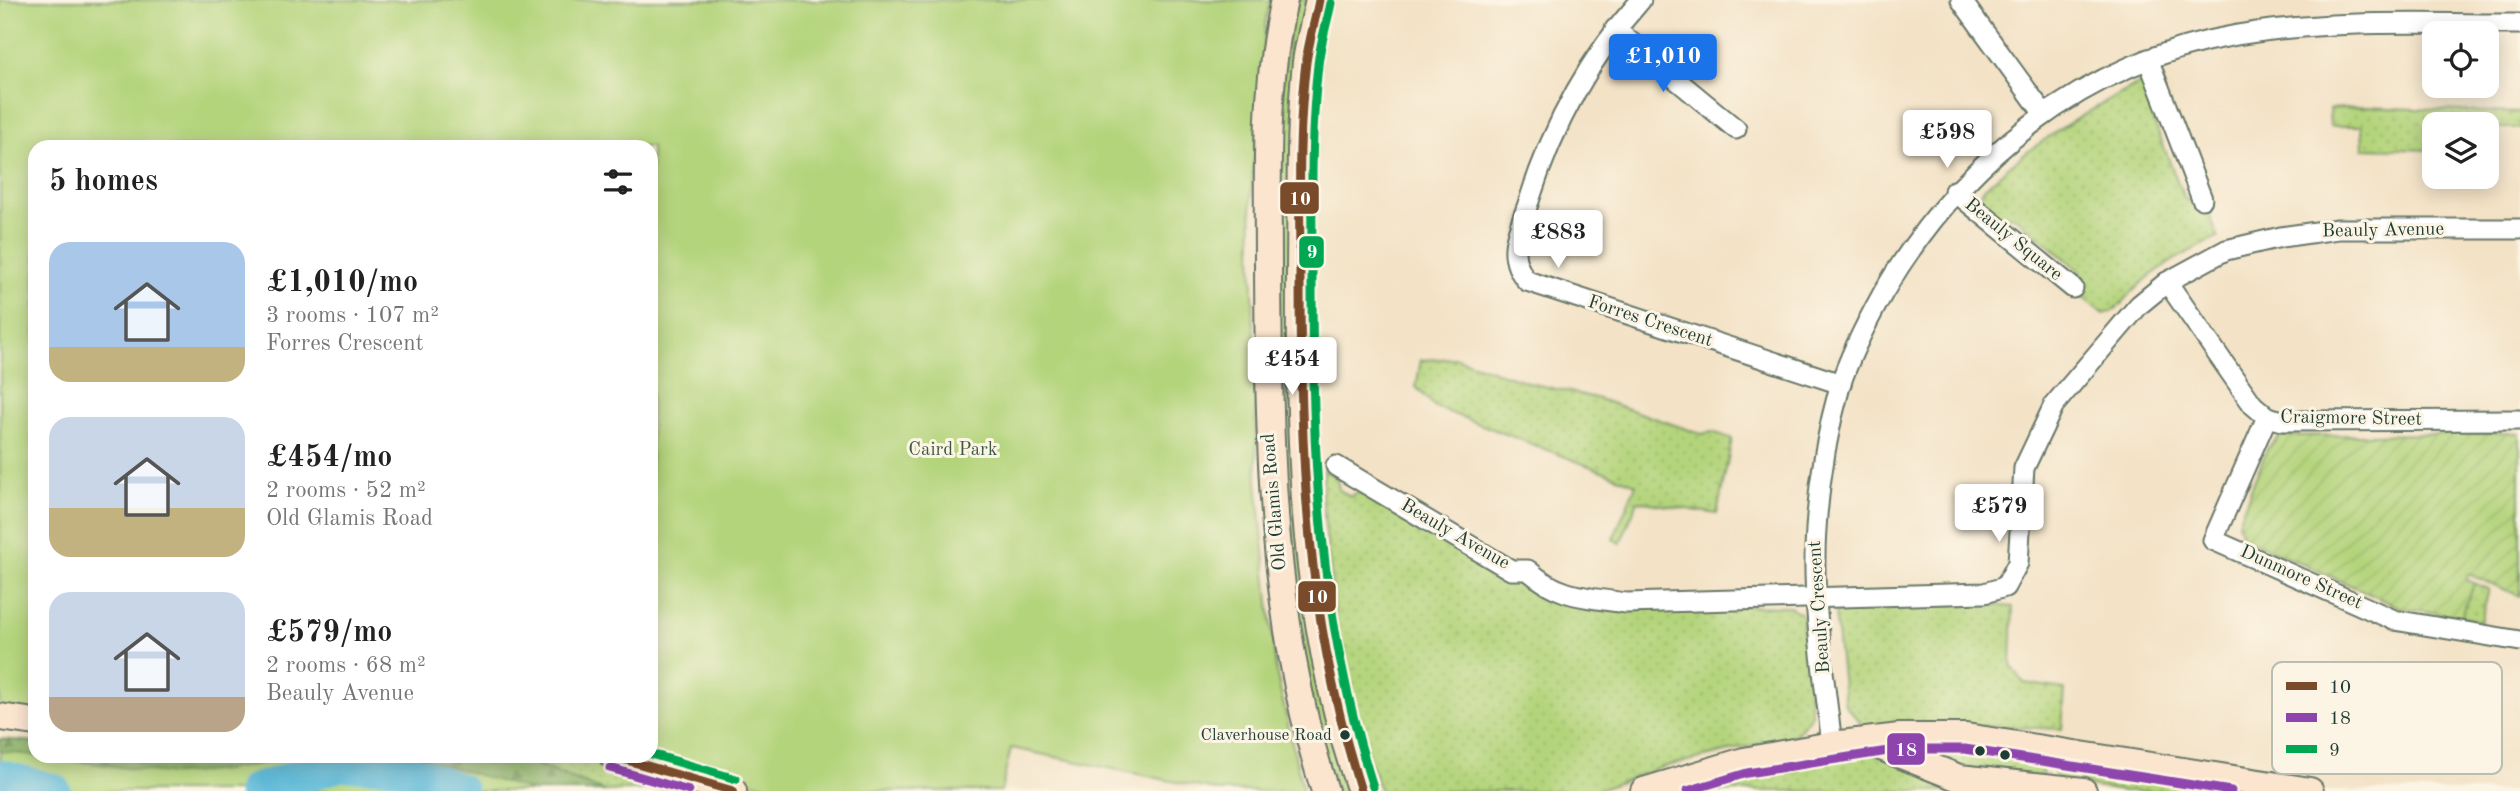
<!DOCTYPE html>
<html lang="en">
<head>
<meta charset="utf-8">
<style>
	body { margin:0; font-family:"Old Standard TT",serif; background:#f6f6f6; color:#222; height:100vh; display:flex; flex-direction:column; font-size:26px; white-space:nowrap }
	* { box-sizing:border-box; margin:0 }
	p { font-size:23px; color:#767676 }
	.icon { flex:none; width:38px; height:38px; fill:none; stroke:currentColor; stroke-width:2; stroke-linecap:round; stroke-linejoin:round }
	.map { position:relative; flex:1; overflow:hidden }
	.side { position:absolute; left:28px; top:140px; width:630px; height:623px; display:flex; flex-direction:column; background:#fff; border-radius:21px; box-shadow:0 4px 18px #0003 }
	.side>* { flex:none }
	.tools { position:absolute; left:2422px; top:21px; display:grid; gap:14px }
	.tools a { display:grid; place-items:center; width:77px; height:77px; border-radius:14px; background:#fff; box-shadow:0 4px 18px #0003; font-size:35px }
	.price { position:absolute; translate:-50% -60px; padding:0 16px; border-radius:7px; background:#fff; color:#222; font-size:23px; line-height:46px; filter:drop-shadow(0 2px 4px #0008) }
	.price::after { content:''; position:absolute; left:50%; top:42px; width:21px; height:16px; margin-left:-10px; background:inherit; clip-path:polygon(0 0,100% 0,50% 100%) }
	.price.current { background:#1a73e8; color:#fff }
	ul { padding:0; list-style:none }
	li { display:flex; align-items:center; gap:21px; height:175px; padding:0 21px }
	li span { display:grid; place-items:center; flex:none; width:196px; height:140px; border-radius:21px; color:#555 }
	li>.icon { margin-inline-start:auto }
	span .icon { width:84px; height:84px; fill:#fffc; stroke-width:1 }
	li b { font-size:30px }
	h2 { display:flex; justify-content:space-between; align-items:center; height:84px; padding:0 21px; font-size:30px }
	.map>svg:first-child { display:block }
	.grass { fill:url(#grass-dots); stroke:#6a8858; stroke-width:2 }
	.forest { fill:url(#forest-firs); stroke:#577a50; stroke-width:2 }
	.park { fill:#b4d47c; stroke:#6a8858; stroke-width:2 }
	.garden { fill:url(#garden-furrows); stroke:#6a8858; stroke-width:2 }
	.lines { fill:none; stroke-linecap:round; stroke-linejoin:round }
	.river { stroke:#59b7d7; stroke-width:35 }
	.street-casing { stroke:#697767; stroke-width:23 }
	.secondary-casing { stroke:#697767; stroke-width:30 }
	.street { stroke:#fff; stroke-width:19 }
	.secondary { stroke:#fbe5cf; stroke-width:26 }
	.bus-1-casing { stroke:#fcf5e5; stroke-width:14 }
	.bus-2-casing { stroke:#fcf5e5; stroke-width:14 }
	.bus-3-casing { stroke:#fcf5e5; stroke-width:14 }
	.bus-1 { stroke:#7a4b2a; stroke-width:9 }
	.bus-2 { stroke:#8e44ad; stroke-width:9 }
	.bus-3 { stroke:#00a651; stroke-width:9 }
	.bus-dot { fill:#1f3d34; stroke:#fcf5e5; stroke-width:2.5 }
	.labels { text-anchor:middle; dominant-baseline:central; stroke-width:6; stroke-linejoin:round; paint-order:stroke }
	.bus-label { font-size:17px; fill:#1f3d34; stroke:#fcf5e5; text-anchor:end }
	.street-label { font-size:19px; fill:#1f3d34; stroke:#fcf5e5 }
	.park-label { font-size:19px; fill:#3d5b42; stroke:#fcf5e5 }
	.key { fill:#fcf5e5; stroke:#babeb0; stroke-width:2 }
	.key-label { font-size:19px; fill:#1f3d34 }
	.line-badge { stroke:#fcf5e5; stroke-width:2.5 }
	.badge-label { font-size:19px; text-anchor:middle; font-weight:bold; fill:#fff }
</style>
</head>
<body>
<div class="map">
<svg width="2520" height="791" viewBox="0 0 2520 791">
	<defs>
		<pattern id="grass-dots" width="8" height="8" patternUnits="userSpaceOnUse" patternTransform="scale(1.75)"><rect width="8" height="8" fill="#b4d47c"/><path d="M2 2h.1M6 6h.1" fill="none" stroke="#9ab76c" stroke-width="1.8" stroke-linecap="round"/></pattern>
		<pattern id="forest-firs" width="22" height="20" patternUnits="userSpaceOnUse" patternTransform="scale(1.75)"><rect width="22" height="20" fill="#8fb66c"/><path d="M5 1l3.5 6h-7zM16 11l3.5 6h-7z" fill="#74955a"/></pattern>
		<pattern id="garden-furrows" width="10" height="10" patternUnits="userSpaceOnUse" patternTransform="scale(1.75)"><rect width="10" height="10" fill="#b4d47c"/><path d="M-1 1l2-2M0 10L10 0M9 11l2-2" fill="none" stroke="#9ab76c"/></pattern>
	</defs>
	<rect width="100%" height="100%" fill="#fcf5e5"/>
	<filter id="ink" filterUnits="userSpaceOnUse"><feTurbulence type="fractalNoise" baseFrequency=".0143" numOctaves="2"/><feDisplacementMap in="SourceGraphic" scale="14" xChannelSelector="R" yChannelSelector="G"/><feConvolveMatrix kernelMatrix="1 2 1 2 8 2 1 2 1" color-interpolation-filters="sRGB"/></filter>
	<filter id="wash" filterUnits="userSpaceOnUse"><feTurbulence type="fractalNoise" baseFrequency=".00686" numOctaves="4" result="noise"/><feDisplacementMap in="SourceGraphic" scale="28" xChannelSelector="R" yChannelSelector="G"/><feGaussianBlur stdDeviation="1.57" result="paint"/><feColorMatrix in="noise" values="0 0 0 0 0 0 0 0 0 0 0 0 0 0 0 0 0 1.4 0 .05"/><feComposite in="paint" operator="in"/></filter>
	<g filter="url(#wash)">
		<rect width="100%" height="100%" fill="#f3e2c6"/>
		<g class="grass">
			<polygon points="1294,0 1309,0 1290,442 1351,791 1336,791 1315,728 1279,479 1278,111"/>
			<path d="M2147,80L2156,107L2152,117L2184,198L2208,211L2218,237C2188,252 2157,267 2133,291C2124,301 2116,312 2103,314L2081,296L2080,271L2013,215L2000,218L1975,197C2028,145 2081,114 2147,80Z"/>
			<polygon points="2363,107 2520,113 2520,128 2497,128 2497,151 2487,151 2487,124 2434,124 2434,150 2363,148 2362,126 2330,126 2329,109"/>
			<polygon points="1456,358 1530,383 1596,398 1701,434 1713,432 1732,439 1717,514 1638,501 1620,543 1613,539 1636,484 1435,407 1416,387 1421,360"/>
			<polygon points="1324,470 1337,478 1339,490 1352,497 1355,493 1362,493 1513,577 1521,587 1569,603 1790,607 1802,614 1811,715 1796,735 1663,767 1596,791 1380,791 1352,708 1339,650 1322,498"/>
			<polygon points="2474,583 2489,589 2481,621 2461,617"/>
			<polygon points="1966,603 2013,607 2011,665 2024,683 2065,689 2062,729 1916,723 1865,728 1845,705 1835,613 1846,607"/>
			<polygon points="1900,742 2046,754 2041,767 2044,780 1964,773"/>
			<polygon points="1848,752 1888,756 1986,791 1699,791 1706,786 1705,781"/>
			<polygon points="514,756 613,756 733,791 680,791 670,788 604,791"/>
			<polygon points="2058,760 2279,791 2122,791 2062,782 2055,776 2054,768"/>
		</g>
		<polygon class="forest" points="0,739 35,742 35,756 514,756 604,791 0,791"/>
		<g class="park">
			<polygon points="0,0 1271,0 1266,19 1251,198 1257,482 1276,671 1303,791 1220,791 1011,748 1001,791 787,791 651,756 651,147 35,147 35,714 0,710"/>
			<polygon points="0,751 174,774 226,770 300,756 414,756 533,791 0,791"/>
		</g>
		<polygon class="garden" points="2520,433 2520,596 2468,574 2466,580 2474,583 2461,617 2399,607 2242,537 2238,522 2267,449 2280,436"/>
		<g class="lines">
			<g class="river">
				<polyline points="0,777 54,791"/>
				<polyline points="255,791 340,764 395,765 460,791"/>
			</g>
		</g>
	</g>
	<g filter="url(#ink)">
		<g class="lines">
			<defs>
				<g id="street">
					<path d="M1641,0C1588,59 1553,125 1529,201C1519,231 1504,254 1527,281L1841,384"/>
					<polyline points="1961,0 2044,114"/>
					<polyline points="1615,29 1736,129"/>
					<polyline points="2148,59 2202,199"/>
					<polyline points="1954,191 2073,288"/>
					<polyline points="2167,282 2253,405 2267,417 2283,421 2520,420"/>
					<polyline points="2267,417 2213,540 2394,620 2520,641"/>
					<path d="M1336,466L1511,570H1528C1559,598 1586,597 1626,603L1984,593L2005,587L2018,563L2024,468L2054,405L2139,305L2167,282L2226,250L2281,237L2338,229H2520"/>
					<path d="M1832,745C1824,674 1811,600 1816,529C1819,481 1827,432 1840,386C1850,354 1867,322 1883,293C1960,161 2084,61 2237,35C2330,19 2426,24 2520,24"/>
				</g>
				<g id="secondary">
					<path d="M1284,0C1264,87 1268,176 1268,265C1269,442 1270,620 1325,791"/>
					<path d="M1319,0C1315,20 1309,41 1306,62C1299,130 1301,200 1300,268C1299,447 1301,621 1361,791"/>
					<polyline points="0,717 35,722"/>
					<polyline points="1871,743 1959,778 2083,791"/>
					<polyline points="613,756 733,791"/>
					<polyline points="1644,791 1744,761 1832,745 1900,737 1966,737 2310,791"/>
				</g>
			</defs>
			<use href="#street" class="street-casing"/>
			<use href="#secondary" class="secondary-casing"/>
			<use href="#street" class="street"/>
			<use href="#secondary" class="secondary"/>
			<defs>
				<g id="bus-1">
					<path d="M1319,0C1315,21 1309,41 1306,62C1297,134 1300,207 1300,279C1300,461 1306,616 1361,791"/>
					<polyline points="613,756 733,791"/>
				</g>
				<g id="bus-2">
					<polyline points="610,768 689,791"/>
					<polyline points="1687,791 1747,773 1901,749 1965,749 2231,791"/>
				</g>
				<g id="bus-3">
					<path d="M1331,3C1327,23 1320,44 1318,65C1310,135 1312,207 1312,278C1312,459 1318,613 1373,787"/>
					<polyline points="651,754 736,779"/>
				</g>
			</defs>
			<use href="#bus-1" class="bus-1-casing"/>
			<use href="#bus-2" class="bus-2-casing"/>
			<use href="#bus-3" class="bus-3-casing"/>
			<use href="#bus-1" class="bus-1"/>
			<use href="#bus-2" class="bus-2"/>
			<use href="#bus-3" class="bus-3"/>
		</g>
	</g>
	<g class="bus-dot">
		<circle cx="1345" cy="735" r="6"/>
		<circle cx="1980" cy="751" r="6"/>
		<circle cx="2005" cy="755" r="6"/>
	</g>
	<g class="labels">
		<g class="bus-label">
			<text x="1332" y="735">Claverhouse Road</text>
		</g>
		<g class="street-label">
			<text transform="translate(2383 231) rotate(-1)">Beauly Avenue</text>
			<text transform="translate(2013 240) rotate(39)">Beauly Square</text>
			<text transform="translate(1650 322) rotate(18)">Forres Crescent</text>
			<text transform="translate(2351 419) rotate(1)">Craigmore Street</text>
			<text transform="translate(1275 502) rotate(-95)">Old Glamis Road</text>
			<text transform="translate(1455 535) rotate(30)">Beauly Avenue</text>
			<text transform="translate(2301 578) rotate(24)">Dunmore Street</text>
			<text transform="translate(1820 607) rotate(-94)">Beauly Crescent</text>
		</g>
		<g class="park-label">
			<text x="953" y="450">Caird Park</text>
		</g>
	</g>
	<rect x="2272" y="662" width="230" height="112" rx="10" class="key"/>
	<rect x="2286" y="682" width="31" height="8" fill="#7a4b2a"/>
	<rect x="2286" y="713" width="31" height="9" fill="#8e44ad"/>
	<rect x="2286" y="745" width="31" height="8" fill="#00a651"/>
	<g class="key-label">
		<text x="2329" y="693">10</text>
		<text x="2329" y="724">18</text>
		<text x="2329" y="756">9</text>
	</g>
	<g class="line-badge">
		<rect x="1279" y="181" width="41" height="34" rx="7" fill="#7a4b2a"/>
		<rect x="1298" y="235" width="27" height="34" rx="7" fill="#00a651"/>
		<rect x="1297" y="580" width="40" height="33" rx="7" fill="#7a4b2a"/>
		<rect x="1886" y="732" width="40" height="34" rx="7" fill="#8e44ad"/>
	</g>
	<g class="badge-label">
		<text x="1300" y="205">10</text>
		<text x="1312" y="258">9</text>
		<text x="1317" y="603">10</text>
		<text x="1906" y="756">18</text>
	</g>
</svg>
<div class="tools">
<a><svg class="icon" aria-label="locate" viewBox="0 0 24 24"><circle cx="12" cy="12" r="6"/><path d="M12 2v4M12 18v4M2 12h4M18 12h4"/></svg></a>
<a><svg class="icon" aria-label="layers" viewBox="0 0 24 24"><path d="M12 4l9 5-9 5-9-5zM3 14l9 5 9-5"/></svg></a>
</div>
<b class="price current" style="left:1663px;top:94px">£1,010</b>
<b class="price" style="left:1947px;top:170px">£598</b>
<b class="price" style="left:1558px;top:270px">£883</b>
<b class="price" style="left:1292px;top:397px">£454</b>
<b class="price" style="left:1999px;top:544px">£579</b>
<section class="side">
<h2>5 homes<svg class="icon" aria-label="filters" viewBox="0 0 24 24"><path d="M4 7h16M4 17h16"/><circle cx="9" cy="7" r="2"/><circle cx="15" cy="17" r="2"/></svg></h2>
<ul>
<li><span style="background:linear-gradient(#a9c7e8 75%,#c2b280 0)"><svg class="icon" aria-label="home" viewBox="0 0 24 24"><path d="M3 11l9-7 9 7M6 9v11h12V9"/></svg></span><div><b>£1,010/mo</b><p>3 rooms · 107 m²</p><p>Forres Crescent</p></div></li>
<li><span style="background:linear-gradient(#c9d6e8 65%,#c2b280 0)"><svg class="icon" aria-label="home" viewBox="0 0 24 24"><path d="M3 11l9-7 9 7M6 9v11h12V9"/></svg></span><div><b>£454/mo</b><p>2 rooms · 52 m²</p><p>Old Glamis Road</p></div></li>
<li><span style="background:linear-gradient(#c9d6e8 75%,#b9a48a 0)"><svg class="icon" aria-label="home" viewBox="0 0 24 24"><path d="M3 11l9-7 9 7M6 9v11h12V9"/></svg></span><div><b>£579/mo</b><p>2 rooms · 68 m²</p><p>Beauly Avenue</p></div></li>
</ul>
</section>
</div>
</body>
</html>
